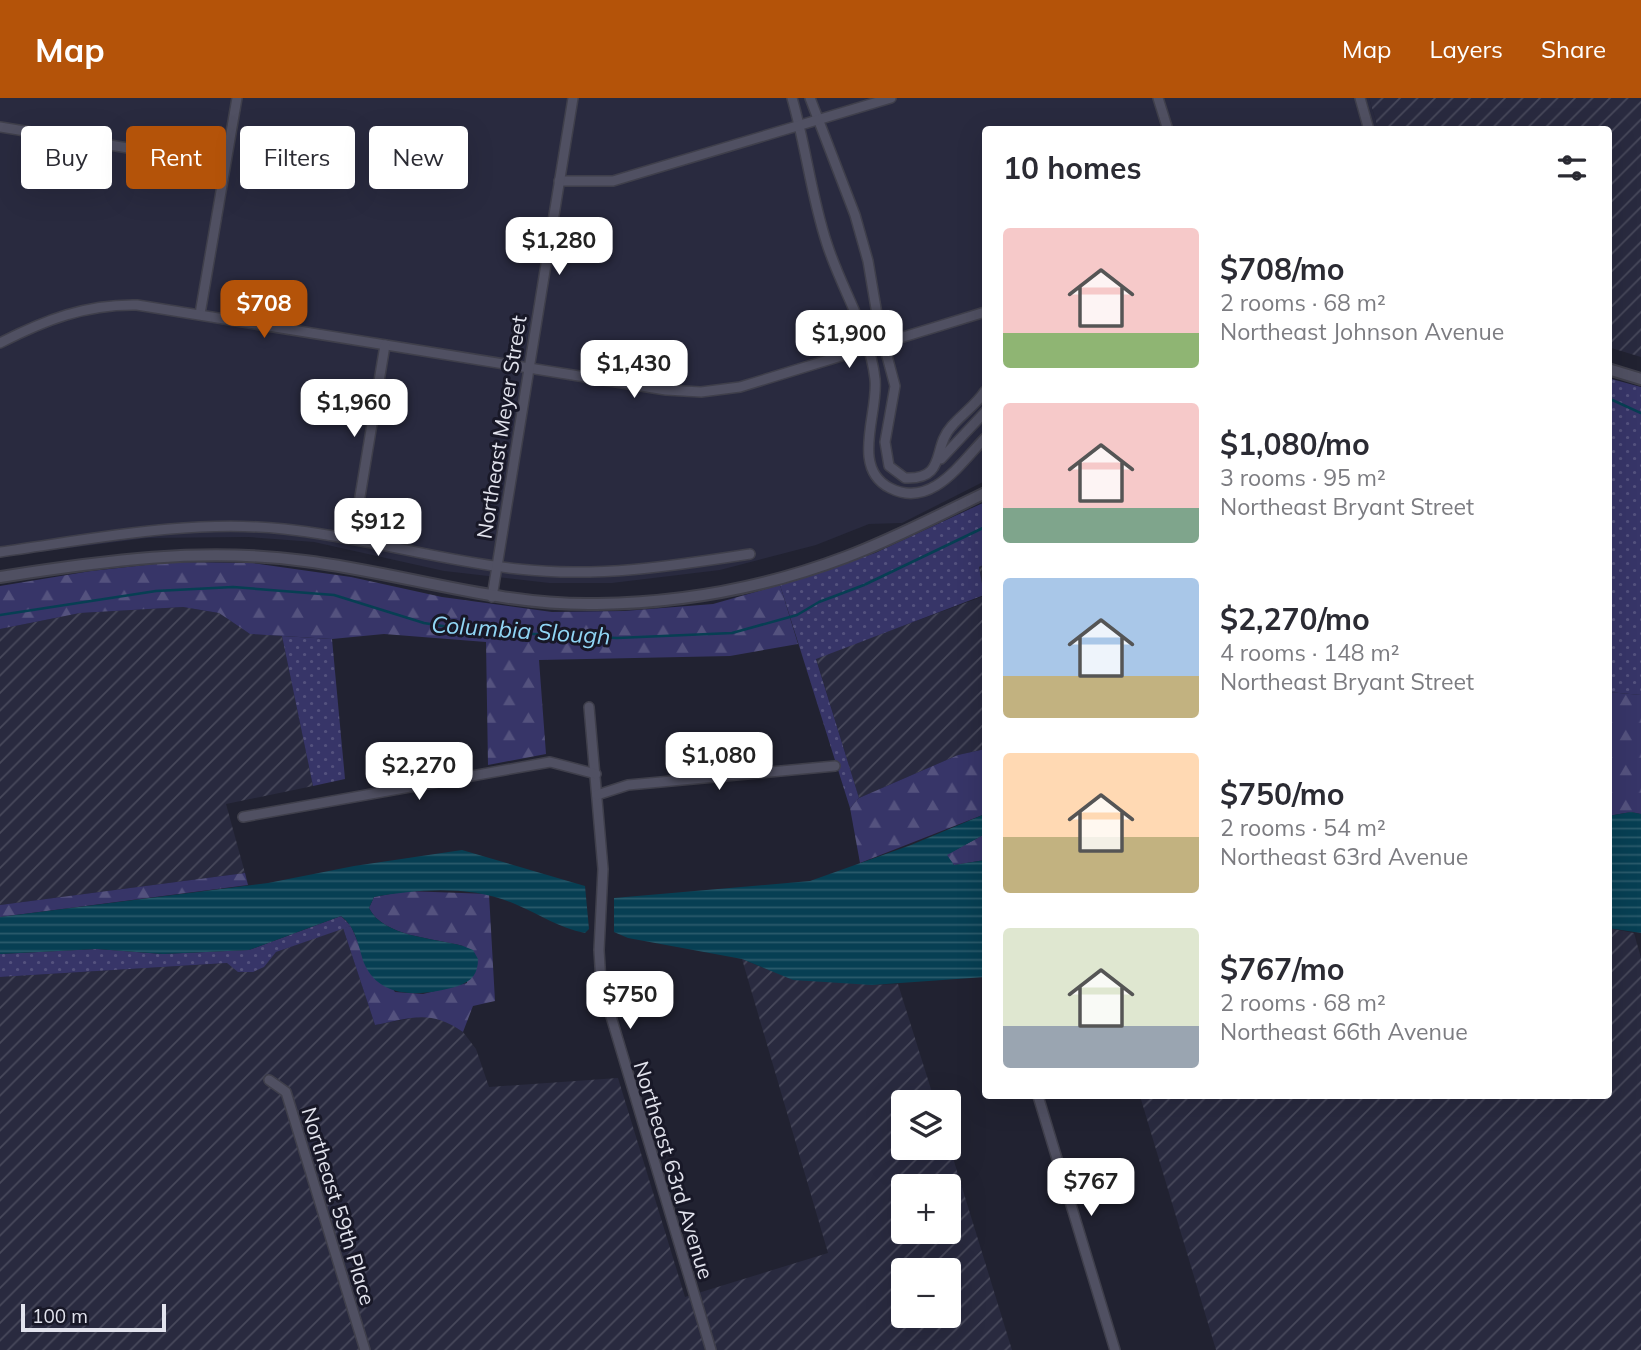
<!DOCTYPE html>
<html lang="en">
<head>
<meta charset="utf-8">
<style>
	body { margin:0; font-family:Mulish,sans-serif; background:#f7f7f7; color:#2b2b33; height:100vh; display:flex; flex-direction:column; font-size:26px; white-space:nowrap }
	* { box-sizing:border-box; margin:0 }
	p { font-size:23px; color:#7c7c81 }
	.icon { flex:none; width:38px; height:38px; fill:none; stroke:currentColor; stroke-width:2; stroke-linecap:round; stroke-linejoin:round }
	.map { position:relative; flex:1; overflow:hidden }
	.panel { position:absolute; left:982px; top:28px; width:630px; height:973px; display:flex; flex-direction:column; background:#fff; border-radius:7px; box-shadow:0 7px 28px #0002 }
	.panel>* { flex:none }
	.hud { position:absolute; left:21px; top:28px; width:665px; height:63px; display:flex; gap:14px }
	.controls { position:absolute; left:891px; top:992px; display:grid; gap:14px }
	.controls a { display:grid; place-items:center; width:70px; height:70px; border-radius:7px; background:#fff; box-shadow:0 7px 28px #0002; font-size:35px }
	.scale { position:absolute; left:21px; bottom:18px; width:145px; box-sizing:border-box; padding-left:7px; border:4px solid #e2e3ed; border-top:0; font-size:19px; line-height:24px; white-space:nowrap; color:#e2e3ed; -webkit-text-stroke:5px #181827; paint-order:stroke }
	.price { position:absolute; translate:-50% -60px; padding:0 16px; border-radius:14px; background:#fff; color:#222; font-size:23px; line-height:46px; filter:drop-shadow(0 2px 4px #0008) }
	.price::after { content:''; position:absolute; left:50%; top:42px; width:21px; height:16px; margin-left:-10px; background:inherit; clip-path:polygon(0 0,100% 0,50% 100%) }
	.price.current { background:#b45309; color:#fff }
	ul { padding:0; list-style:none }
	li { display:flex; align-items:center; gap:21px; height:175px; padding:0 21px }
	li span { display:grid; place-items:center; flex:none; width:196px; height:140px; border-radius:7px; color:#555 }
	li>.icon { margin-inline-start:auto }
	span .icon { width:84px; height:84px; fill:#fffc; stroke-width:1 }
	li b { font-size:30px }
	h2 { display:flex; justify-content:space-between; align-items:center; height:84px; padding:0 21px; font-size:30px }
	.pill { padding:0 24px; border-radius:7px; background:#fff; box-shadow:0 7px 28px #0002; font-size:24px; line-height:63px }
	.pill.current { background:#b45309; color:#fff }
	header { display:flex; align-items:center; gap:42px; box-sizing:border-box; height:98px; padding:0 35px; background:#b45309; color:#fff }
	header strong { font-size:33px }
	nav { display:flex; gap:38px; margin-inline-start:auto; font-size:24px }
	.map>svg:first-child { display:block }
	.industrial { fill:url(#industrial-furrows); fill-rule:evenodd }
	.built { fill:#292a3f }
	.grass { fill:url(#grass-dots) }
	.forest { fill:url(#forest-firs) }
	.water { fill:url(#water-rules) }
	.lines { fill:none; stroke-linecap:round; stroke-linejoin:round }
	.stream { stroke:#073f53; stroke-width:2.5 }
	.minor-casing { stroke:#3f3f4b; stroke-width:12 }
	.tertiary-casing { stroke:#3f3f4b; stroke-width:14 }
	.minor { stroke:#505062; stroke-width:9 }
	.tertiary { stroke:#505062; stroke-width:10 }
	.labels { text-anchor:middle; dominant-baseline:central; stroke-width:6; stroke-linejoin:round; paint-order:stroke }
	.street-label { font-size:21px; fill:#e2e3ed; stroke:#181827 }
	.water-label { font-size:23px; font-style:italic; fill:#90d5f4; stroke:#181827 }
</style>
</head>
<body>
<header>
<strong>Map</strong>
<nav><a>Map</a><a>Layers</a><a>Share</a></nav>
</header>
<div class="map">
<svg width="1641" height="1252" viewBox="0 0 1641 1252">
	<defs>
		<pattern id="industrial-furrows" width="10" height="10" patternUnits="userSpaceOnUse" patternTransform="scale(1.75)"><rect width="10" height="10" fill="#292a3f"/><path d="M-1 1l2-2M0 10L10 0M9 11l2-2" fill="none" stroke="#48495b"/></pattern>
		<pattern id="grass-dots" width="8" height="8" patternUnits="userSpaceOnUse" patternTransform="scale(1.75)"><rect width="8" height="8" fill="#373568"/><path d="M2 2h.1M6 6h.1" fill="none" stroke="#54527e" stroke-width="1.8" stroke-linecap="round"/></pattern>
		<pattern id="forest-firs" width="22" height="20" patternUnits="userSpaceOnUse" patternTransform="scale(1.75)"><rect width="22" height="20" fill="#373568"/><path d="M5 1l3.5 6h-7zM16 11l3.5 6h-7z" fill="#54527e"/></pattern>
		<pattern id="water-rules" width="6" height="5" patternUnits="userSpaceOnUse" patternTransform="scale(1.75)"><rect width="6" height="5" fill="#073f53"/><path d="M0 2.5h6" fill="none" stroke="#2b5b6c"/></pattern>
	</defs>
	<rect width="100%" height="100%" fill="#212231"/>
	<g class="industrial">
		<polygon points="1369,0 1641,0 1641,259 1608,249 1608,32 1378,31"/>
		<polygon points="985,466 985,651 958,657 859,700 816,560 984,498 979,469"/>
		<polygon points="183,509 219,515 250,536 282,538 313,688 226,706 245,775 0,807 0,531 80,515"/>
		<path d="M343,830L375,927L429,917L445,922L463,934L476,951L489,989L618,980L685,1199L828,1155L742,861L766,871L872,887L898,886L935,1004H903V1050H948L949,1047L1012,1252H0V879L228,865L238,873L270,860L276,854ZM903,1088H948V1134H903ZM903,1172H948V1218H903Z"/>
		<polygon points="1608,830 1634,835 1641,860 1641,1252 1216,1252 1140,998 1608,998"/>
	</g>
	<polygon class="built" points="0,0 1369,0 1378,31 985,32 985,383 902,425 869,426 816,447 720,472 612,485 549,485 444,473 314,444 248,439 147,440 0,459"/>
	<g class="grass">
		<polygon points="1608,280 1641,289 1641,597 1608,594"/>
		<polygon points="985,404 985,466 979,469 984,497 816,561 859,700 850,710 780,487 875,455"/>
		<polygon points="282,538 332,541 345,681 313,688"/>
		<polygon points="341,818 351,828 276,854 264,869 253,874 238,874 227,865 0,879 0,856 97,851 162,856 249,852"/>
	</g>
	<g class="forest">
		<polygon points="173,464 253,465 351,479 442,499 552,514 624,513 713,506 780,487 798,546 730,558 539,562 546,656 488,667 486,544 384,536 332,541 250,536 219,515 183,509 80,515 0,531 0,488 91,473"/>
		<polygon points="1608,594 1641,597 1641,716 1631,714 1608,718"/>
		<polygon points="985,651 985,716 860,765 850,710 859,700 958,657"/>
		<polygon points="985,736 985,762 954,767 946,757"/>
		<polygon points="245,775 248,787 0,819 0,807"/>
		<path d="M406,793L489,796L495,903L473,908L463,934C430,911 412,920 375,927L343,830L351,828L357,842L395,894L423,896L467,885L463,848C435,840 383,839 369,810L374,799Z"/>
	</g>
	<g class="water">
		<polygon points="1631,714 1641,716 1641,835 1608,830 1608,718"/>
		<polygon points="985,716 985,736 947,757 954,767 985,762 985,879 872,887 793,882 742,861 628,840 614,834 614,800 810,783 911,747"/>
		<path d="M462,752L585,788L589,831L585,835C559,830 539,816 515,806C471,787 419,791 374,799L369,810C383,839 435,840 463,848L473,852L478,861C478,876 472,883 458,888C425,898 380,903 364,865C358,847 356,829 341,818L249,852L163,856L97,851L0,856V819L268,785L354,768Z"/>
	</g>
	<g class="lines">
		<g class="stream">
			<polyline points="1608,300 1641,315"/>
			<polyline points="0,517 156,493 233,489 334,497 424,525 473,533 617,540 732,535 797,517 819,504 864,487 985,429"/>
		</g>
		<defs>
			<g id="minor">
				<path d="M792,0C806,48 811,98 827,146C841,190 870,235 875,281C879,314 850,370 890,390C931,411 960,366 985,340"/>
				<path d="M810,0L855,117L868,163L879,228L895,288L885,344L889,368L905,380C947,382 932,350 951,329C962,316 976,307 985,293"/>
				<polyline points="1158,0 1168,32"/>
				<polyline points="1360,0 1369,32"/>
				<polyline points="0,29 225,66"/>
				<polyline points="559,83 613,83 891,0"/>
				<polyline points="200,216 237,0"/>
				<path d="M0,245C45,222 86,206 137,207L666,292L701,294L740,289L985,214"/>
				<polyline points="941,361 985,314"/>
				<polyline points="353,441 385,247"/>
				<path d="M0,454C93,441 190,421 284,431C363,439 440,463 518,471C597,480 673,468 750,456"/>
				<polyline points="492,499 573,0"/>
				<polyline points="589,609 603,771 599,852 601,885 711,1252"/>
				<polyline points="597,697 628,687 835,668"/>
				<polyline points="243,719 550,664 596,676"/>
				<polyline points="269,982 286,994 365,1252"/>
				<polyline points="1038,998 1115,1252"/>
			</g>
			<g id="tertiary">
				<polyline points="1608,271 1641,281"/>
				<path d="M0,479C102,463 202,449 305,463C403,475 497,508 597,506C682,505 767,489 846,459C894,441 939,417 985,395"/>
			</g>
		</defs>
		<use href="#minor" class="minor-casing"/>
		<use href="#tertiary" class="tertiary-casing"/>
		<use href="#minor" class="minor"/>
		<use href="#tertiary" class="tertiary"/>
	</g>
	<g class="labels">
		<g class="street-label">
			<text transform="translate(501 329) rotate(-81)">Northeast Meyer Street</text>
			<text transform="translate(674 1072) rotate(73)">Northeast 63rd Avenue</text>
			<text transform="translate(339 1108) rotate(73)">Northeast 59th Place</text>
		</g>
		<g class="water-label">
			<text transform="translate(521 532) rotate(4)">Columbia Slough</text>
		</g>
	</g>
</svg>
<div class="controls">
<a><svg class="icon" aria-label="layers" viewBox="0 0 24 24"><path d="M12 4l9 5-9 5-9-5zM3 14l9 5 9-5"/></svg></a>
<a>+</a>
<a>−</a>
</div>
<div class="scale">100 m</div>
<b class="price" style="left:559px;top:179px">$1,280</b>
<b class="price current" style="left:264px;top:242px">$708</b>
<b class="price" style="left:849px;top:272px">$1,900</b>
<b class="price" style="left:634px;top:302px">$1,430</b>
<b class="price" style="left:354px;top:341px">$1,960</b>
<b class="price" style="left:378px;top:460px">$912</b>
<b class="price" style="left:719px;top:694px">$1,080</b>
<b class="price" style="left:419px;top:704px">$2,270</b>
<b class="price" style="left:630px;top:933px">$750</b>
<b class="price" style="left:1091px;top:1120px">$767</b>
<div class="hud">
<a class="pill">Buy</a>
<a class="pill current">Rent</a>
<a class="pill">Filters</a>
<a class="pill">New</a>
</div>
<section class="panel">
<h2>10 homes<svg class="icon" aria-label="filters" viewBox="0 0 24 24"><path d="M4 7h16M4 17h16"/><circle cx="9" cy="7" r="2"/><circle cx="15" cy="17" r="2"/></svg></h2>
<ul>
<li><span style="background:linear-gradient(#f6c9c9 75%,#8fb573 0)"><svg class="icon" aria-label="home" viewBox="0 0 24 24"><path d="M3 11l9-7 9 7M6 9v11h12V9"/></svg></span><div><b>$708/mo</b><p>2 rooms · 68 m²</p><p>Northeast Johnson Avenue</p></div></li>
<li><span style="background:linear-gradient(#f6c9c9 75%,#7fa58c 0)"><svg class="icon" aria-label="home" viewBox="0 0 24 24"><path d="M3 11l9-7 9 7M6 9v11h12V9"/></svg></span><div><b>$1,080/mo</b><p>3 rooms · 95 m²</p><p>Northeast Bryant Street</p></div></li>
<li><span style="background:linear-gradient(#a9c7e8 70%,#c2b280 0)"><svg class="icon" aria-label="home" viewBox="0 0 24 24"><path d="M3 11l9-7 9 7M6 9v11h12V9"/></svg></span><div><b>$2,270/mo</b><p>4 rooms · 148 m²</p><p>Northeast Bryant Street</p></div></li>
<li><span style="background:linear-gradient(#ffd9b3 60%,#c2b280 0)"><svg class="icon" aria-label="home" viewBox="0 0 24 24"><path d="M3 11l9-7 9 7M6 9v11h12V9"/></svg></span><div><b>$750/mo</b><p>2 rooms · 54 m²</p><p>Northeast 63rd Avenue</p></div></li>
<li><span style="background:linear-gradient(#dfe7d0 70%,#9aa5b1 0)"><svg class="icon" aria-label="home" viewBox="0 0 24 24"><path d="M3 11l9-7 9 7M6 9v11h12V9"/></svg></span><div><b>$767/mo</b><p>2 rooms · 68 m²</p><p>Northeast 66th Avenue</p></div></li>
</ul>
</section>
</div>
</body>
</html>
